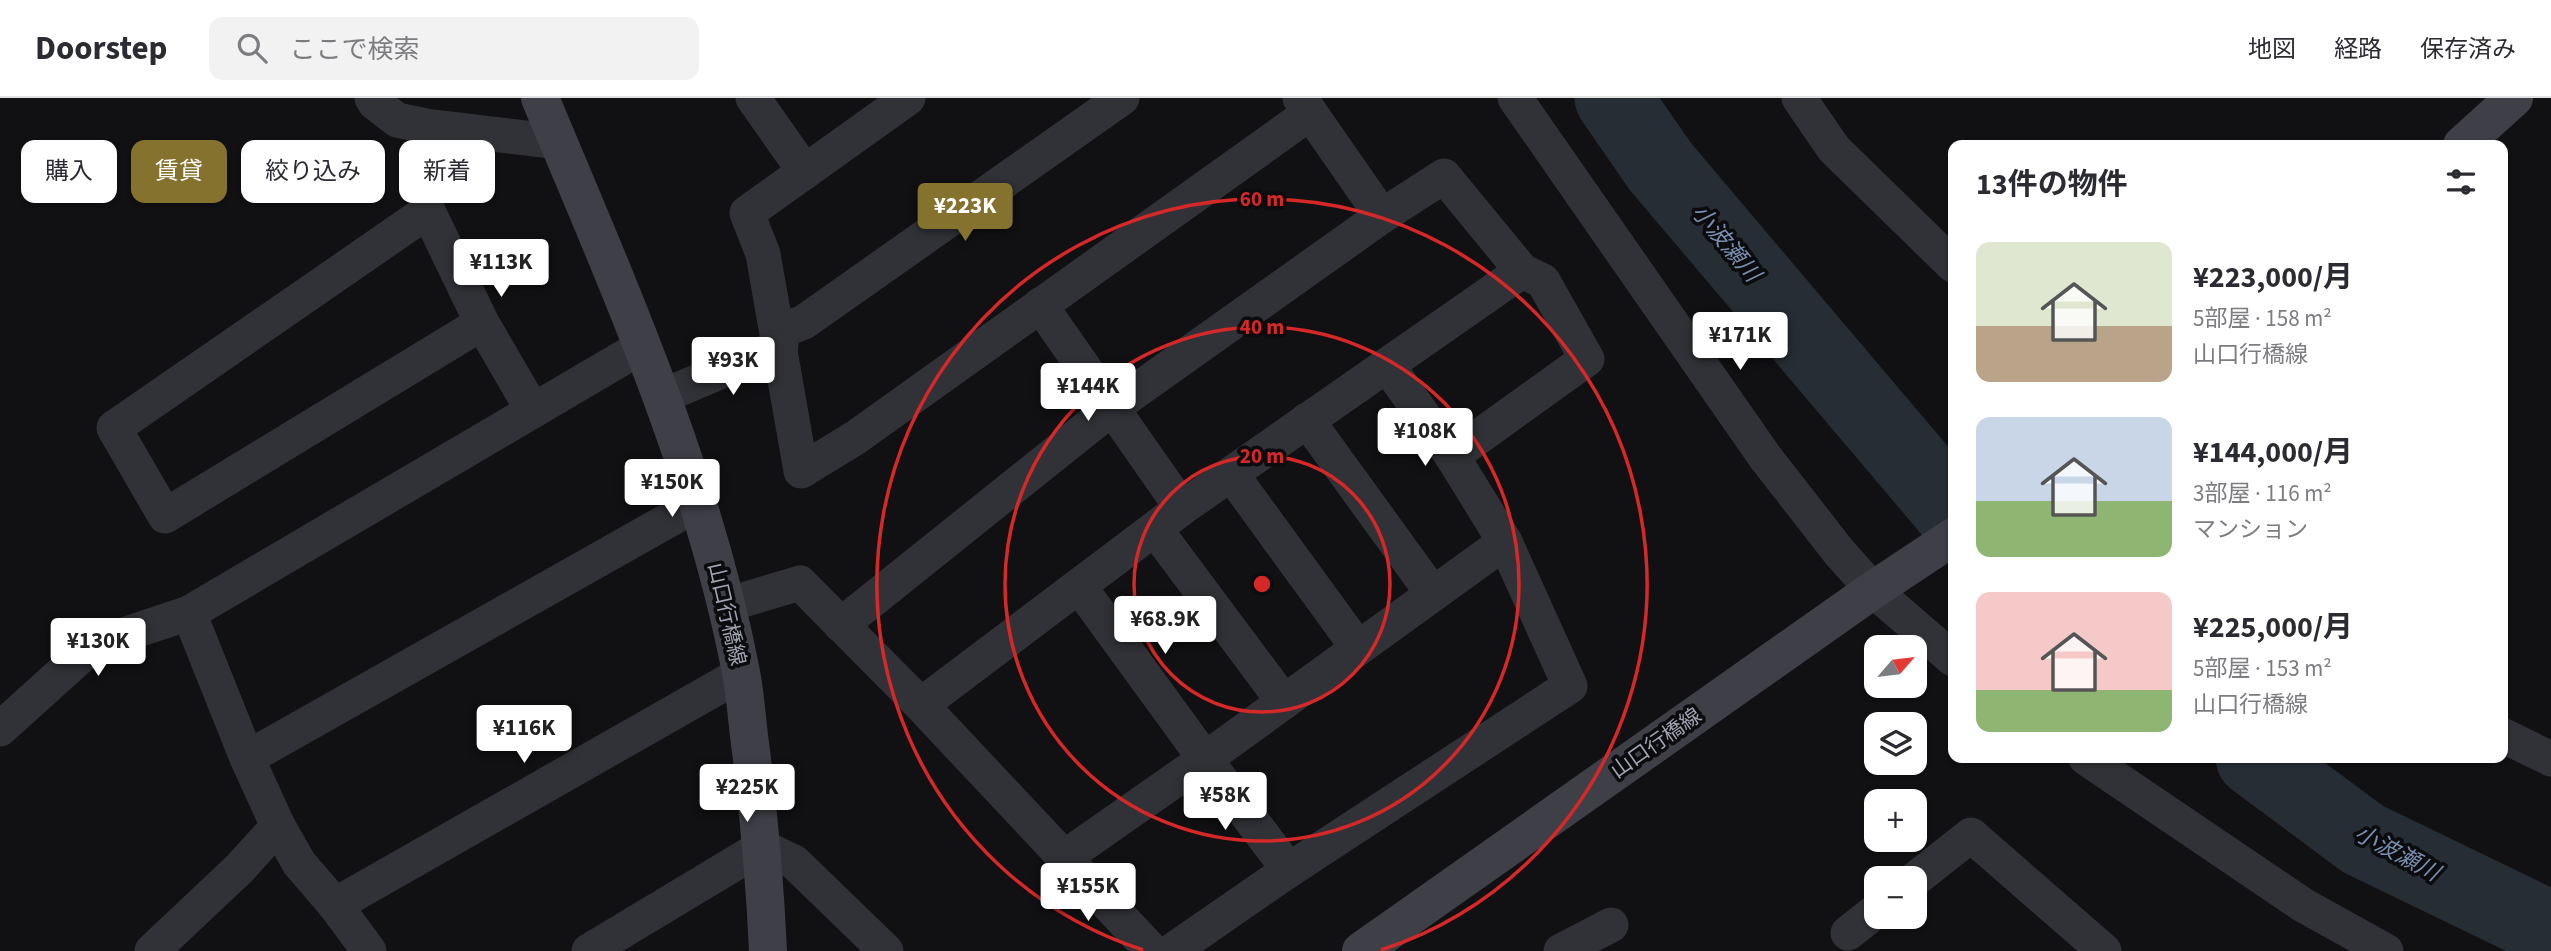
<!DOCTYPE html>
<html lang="ja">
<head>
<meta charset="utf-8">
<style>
	body { margin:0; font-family:"Source Sans 3","Noto Sans JP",sans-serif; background:#f2f2f3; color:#2b2b33; height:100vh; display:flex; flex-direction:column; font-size:26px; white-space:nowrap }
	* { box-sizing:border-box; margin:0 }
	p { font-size:23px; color:#7c7c81 }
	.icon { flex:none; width:38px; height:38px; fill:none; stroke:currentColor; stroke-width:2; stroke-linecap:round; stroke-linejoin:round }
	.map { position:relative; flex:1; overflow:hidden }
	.details { position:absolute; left:1948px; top:42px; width:560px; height:623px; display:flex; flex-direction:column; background:#fff; border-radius:14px; box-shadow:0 2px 5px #0004 }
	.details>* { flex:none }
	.top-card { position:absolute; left:21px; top:42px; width:665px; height:63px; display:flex; gap:14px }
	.needle { width:46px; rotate:62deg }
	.fabs { position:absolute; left:1864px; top:537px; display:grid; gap:14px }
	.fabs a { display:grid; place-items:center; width:63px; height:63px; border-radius:14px; background:#fff; box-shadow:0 2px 5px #0004; font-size:35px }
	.price { position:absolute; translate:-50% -60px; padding:0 16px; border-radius:7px; background:#fff; color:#222; font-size:23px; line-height:46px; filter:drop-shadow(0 2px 4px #0008) }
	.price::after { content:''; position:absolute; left:50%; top:42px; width:21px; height:16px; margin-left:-10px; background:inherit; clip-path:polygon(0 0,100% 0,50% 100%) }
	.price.on { background:#85722e; color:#fff }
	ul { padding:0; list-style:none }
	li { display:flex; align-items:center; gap:21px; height:175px; padding:0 28px }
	li span { display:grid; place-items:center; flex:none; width:196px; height:140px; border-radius:14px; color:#555 }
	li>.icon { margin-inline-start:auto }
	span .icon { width:84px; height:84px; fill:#fffc; stroke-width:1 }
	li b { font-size:30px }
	h2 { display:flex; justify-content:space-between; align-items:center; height:84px; padding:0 28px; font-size:30px }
	.chip { padding:0 24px; border-radius:14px; background:#fff; box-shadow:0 2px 5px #0004; font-size:24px; line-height:63px }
	.chip.on { background:#85722e; color:#fff }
	header { display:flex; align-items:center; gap:42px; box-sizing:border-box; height:98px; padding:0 35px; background:#fff; border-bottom:2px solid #e1e1e2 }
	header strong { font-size:33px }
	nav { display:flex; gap:38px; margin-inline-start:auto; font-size:24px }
	.search { width:490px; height:63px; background:#f2f2f3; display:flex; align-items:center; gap:18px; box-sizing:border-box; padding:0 24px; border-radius:14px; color:#7c7c81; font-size:26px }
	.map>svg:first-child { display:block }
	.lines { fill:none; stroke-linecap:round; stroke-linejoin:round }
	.river { stroke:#272d35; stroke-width:77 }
	.minor { stroke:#313237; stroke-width:35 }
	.secondary { stroke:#3f4047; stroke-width:38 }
	.ring { fill:none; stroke:#d62828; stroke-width:3.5 }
	.labels { text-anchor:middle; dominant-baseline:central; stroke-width:7; stroke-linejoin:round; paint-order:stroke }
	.street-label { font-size:21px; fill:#a1a4b3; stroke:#0c0b0d }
	.water-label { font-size:23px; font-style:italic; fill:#778eaf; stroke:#0c0b0d }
	.centre { fill:#d62828; stroke:#0c0b0d; stroke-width:3.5 }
	.ring-label { font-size:21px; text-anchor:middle; font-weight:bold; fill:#d62828; stroke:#0c0b0d; stroke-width:7; stroke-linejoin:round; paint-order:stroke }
</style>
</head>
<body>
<header>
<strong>Doorstep</strong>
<div class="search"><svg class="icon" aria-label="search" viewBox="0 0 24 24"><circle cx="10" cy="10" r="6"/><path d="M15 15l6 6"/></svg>ここで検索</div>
<nav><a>地図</a><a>経路</a><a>保存済み</a></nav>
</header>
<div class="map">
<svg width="2551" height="853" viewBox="0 0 2551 853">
	<rect width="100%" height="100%" fill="#111012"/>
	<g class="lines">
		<g class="river">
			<polyline points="1613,0 1660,68 1953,414"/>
			<polyline points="2254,660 2363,741 2551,832"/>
		</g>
		<g class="minor">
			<polyline points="372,0 375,5 397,22 426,28 558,44"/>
			<polyline points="753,0 805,74"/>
			<polyline points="908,0 747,115 763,156 801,373 855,340 1310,15"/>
			<polyline points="1300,0 1382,118"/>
			<polyline points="1515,0 1765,359 1839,454 1873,492 1953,561"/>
			<polyline points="1799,0 1834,51 1953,167"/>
			<polyline points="1040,207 1182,410"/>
			<polyline points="482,225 165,418 114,330 428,113 482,225 532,311"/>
			<polyline points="778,234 804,224 1122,0"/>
			<polyline points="663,298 781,248"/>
			<polyline points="1307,322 1433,496"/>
			<polyline points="1232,377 1358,550"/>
			<polyline points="1155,431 1284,604"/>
			<polyline points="1079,488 1205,661 1289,772"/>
			<polyline points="726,507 800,485 921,607 1152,853"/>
			<polyline points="841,527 1112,310 1382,118 1444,78 1522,173 1543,183 1587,261 1452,358"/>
			<polyline points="921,607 1182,410 1522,173"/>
			<polyline points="0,631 93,547 189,515"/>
			<polyline points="2502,637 2551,661"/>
			<polyline points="247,660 699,405"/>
			<polyline points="2086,660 2303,807 2386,853"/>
			<polyline points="1065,759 1205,661 1505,444"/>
			<polyline points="1914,782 1971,737 2104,853"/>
			<polyline points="335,807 741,576"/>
			<polyline points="1848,835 1876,813"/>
			<polyline points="152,853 239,771 278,728"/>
			<polyline points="369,853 335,807 299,765 278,728 247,660 189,515 643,248"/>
			<polyline points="589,853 762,749 794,764 886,853"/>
			<polyline points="1172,853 1289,772 1570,588 1505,444 1452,358 1387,267"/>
			<polyline points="1561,853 1611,827"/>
		</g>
		<g class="secondary">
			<path d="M540,0C618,187 702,373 741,574C746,600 747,626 751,653C759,719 765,786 768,853"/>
			<polyline points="2462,47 2514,0"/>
			<polyline points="1361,853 1873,492 1953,439"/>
		</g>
	</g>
	<g class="ring">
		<circle cx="1262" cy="486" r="128"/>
		<circle cx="1262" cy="486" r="257"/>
		<path d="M1143 852A385 385 0 1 1 1381 852"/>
	</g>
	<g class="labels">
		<g class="street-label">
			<text transform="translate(727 516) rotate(77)">山口行橋線</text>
			<text transform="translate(1656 645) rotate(-35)">山口行橋線</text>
		</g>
		<g class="water-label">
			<text transform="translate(1726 145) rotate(50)">小波瀬川</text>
			<text transform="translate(2397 755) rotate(28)">小波瀬川</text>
		</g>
	</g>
	<circle cx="1262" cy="486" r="10" class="centre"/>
	<g class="ring-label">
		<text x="1262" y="108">60 m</text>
		<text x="1262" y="236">40 m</text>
		<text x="1262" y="365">20 m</text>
	</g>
</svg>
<div class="fabs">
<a><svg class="needle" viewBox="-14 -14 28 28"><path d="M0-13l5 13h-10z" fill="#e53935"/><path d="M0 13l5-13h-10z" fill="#7c7c81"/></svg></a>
<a><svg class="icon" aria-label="layers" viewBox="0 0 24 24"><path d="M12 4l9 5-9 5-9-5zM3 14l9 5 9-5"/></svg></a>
<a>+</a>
<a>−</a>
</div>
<b class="price on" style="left:965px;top:145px">¥223K</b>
<b class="price" style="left:501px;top:201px">¥113K</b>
<b class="price" style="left:1740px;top:274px">¥171K</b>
<b class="price" style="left:733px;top:299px">¥93K</b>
<b class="price" style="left:1088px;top:325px">¥144K</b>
<b class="price" style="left:1425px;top:370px">¥108K</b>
<b class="price" style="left:672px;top:421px">¥150K</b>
<b class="price" style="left:1165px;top:558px">¥68.9K</b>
<b class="price" style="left:98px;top:580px">¥130K</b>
<b class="price" style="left:524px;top:667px">¥116K</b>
<b class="price" style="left:747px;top:726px">¥225K</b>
<b class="price" style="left:1225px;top:734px">¥58K</b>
<b class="price" style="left:1088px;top:825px">¥155K</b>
<div class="top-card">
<a class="chip">購入</a>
<a class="chip on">賃貸</a>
<a class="chip">絞り込み</a>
<a class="chip">新着</a>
</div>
<section class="details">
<h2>13件の物件<svg class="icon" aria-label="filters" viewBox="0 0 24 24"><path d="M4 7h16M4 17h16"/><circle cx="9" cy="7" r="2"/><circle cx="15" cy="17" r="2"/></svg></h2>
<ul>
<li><span style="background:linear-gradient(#dfe7d0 60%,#b9a48a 0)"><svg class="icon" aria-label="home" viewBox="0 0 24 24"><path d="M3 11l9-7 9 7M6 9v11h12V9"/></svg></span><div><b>¥223,000/月</b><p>5部屋 · 158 m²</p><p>山口行橋線</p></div></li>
<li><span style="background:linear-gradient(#c9d6e8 60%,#8fb573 0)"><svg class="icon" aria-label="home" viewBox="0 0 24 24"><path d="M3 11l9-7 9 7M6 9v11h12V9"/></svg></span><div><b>¥144,000/月</b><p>3部屋 · 116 m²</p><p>マンション</p></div></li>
<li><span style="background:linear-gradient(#f6c9c9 70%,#8fb573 0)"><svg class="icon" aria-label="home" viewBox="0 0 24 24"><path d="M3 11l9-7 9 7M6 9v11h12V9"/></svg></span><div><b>¥225,000/月</b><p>5部屋 · 153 m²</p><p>山口行橋線</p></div></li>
</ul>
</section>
</div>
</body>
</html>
